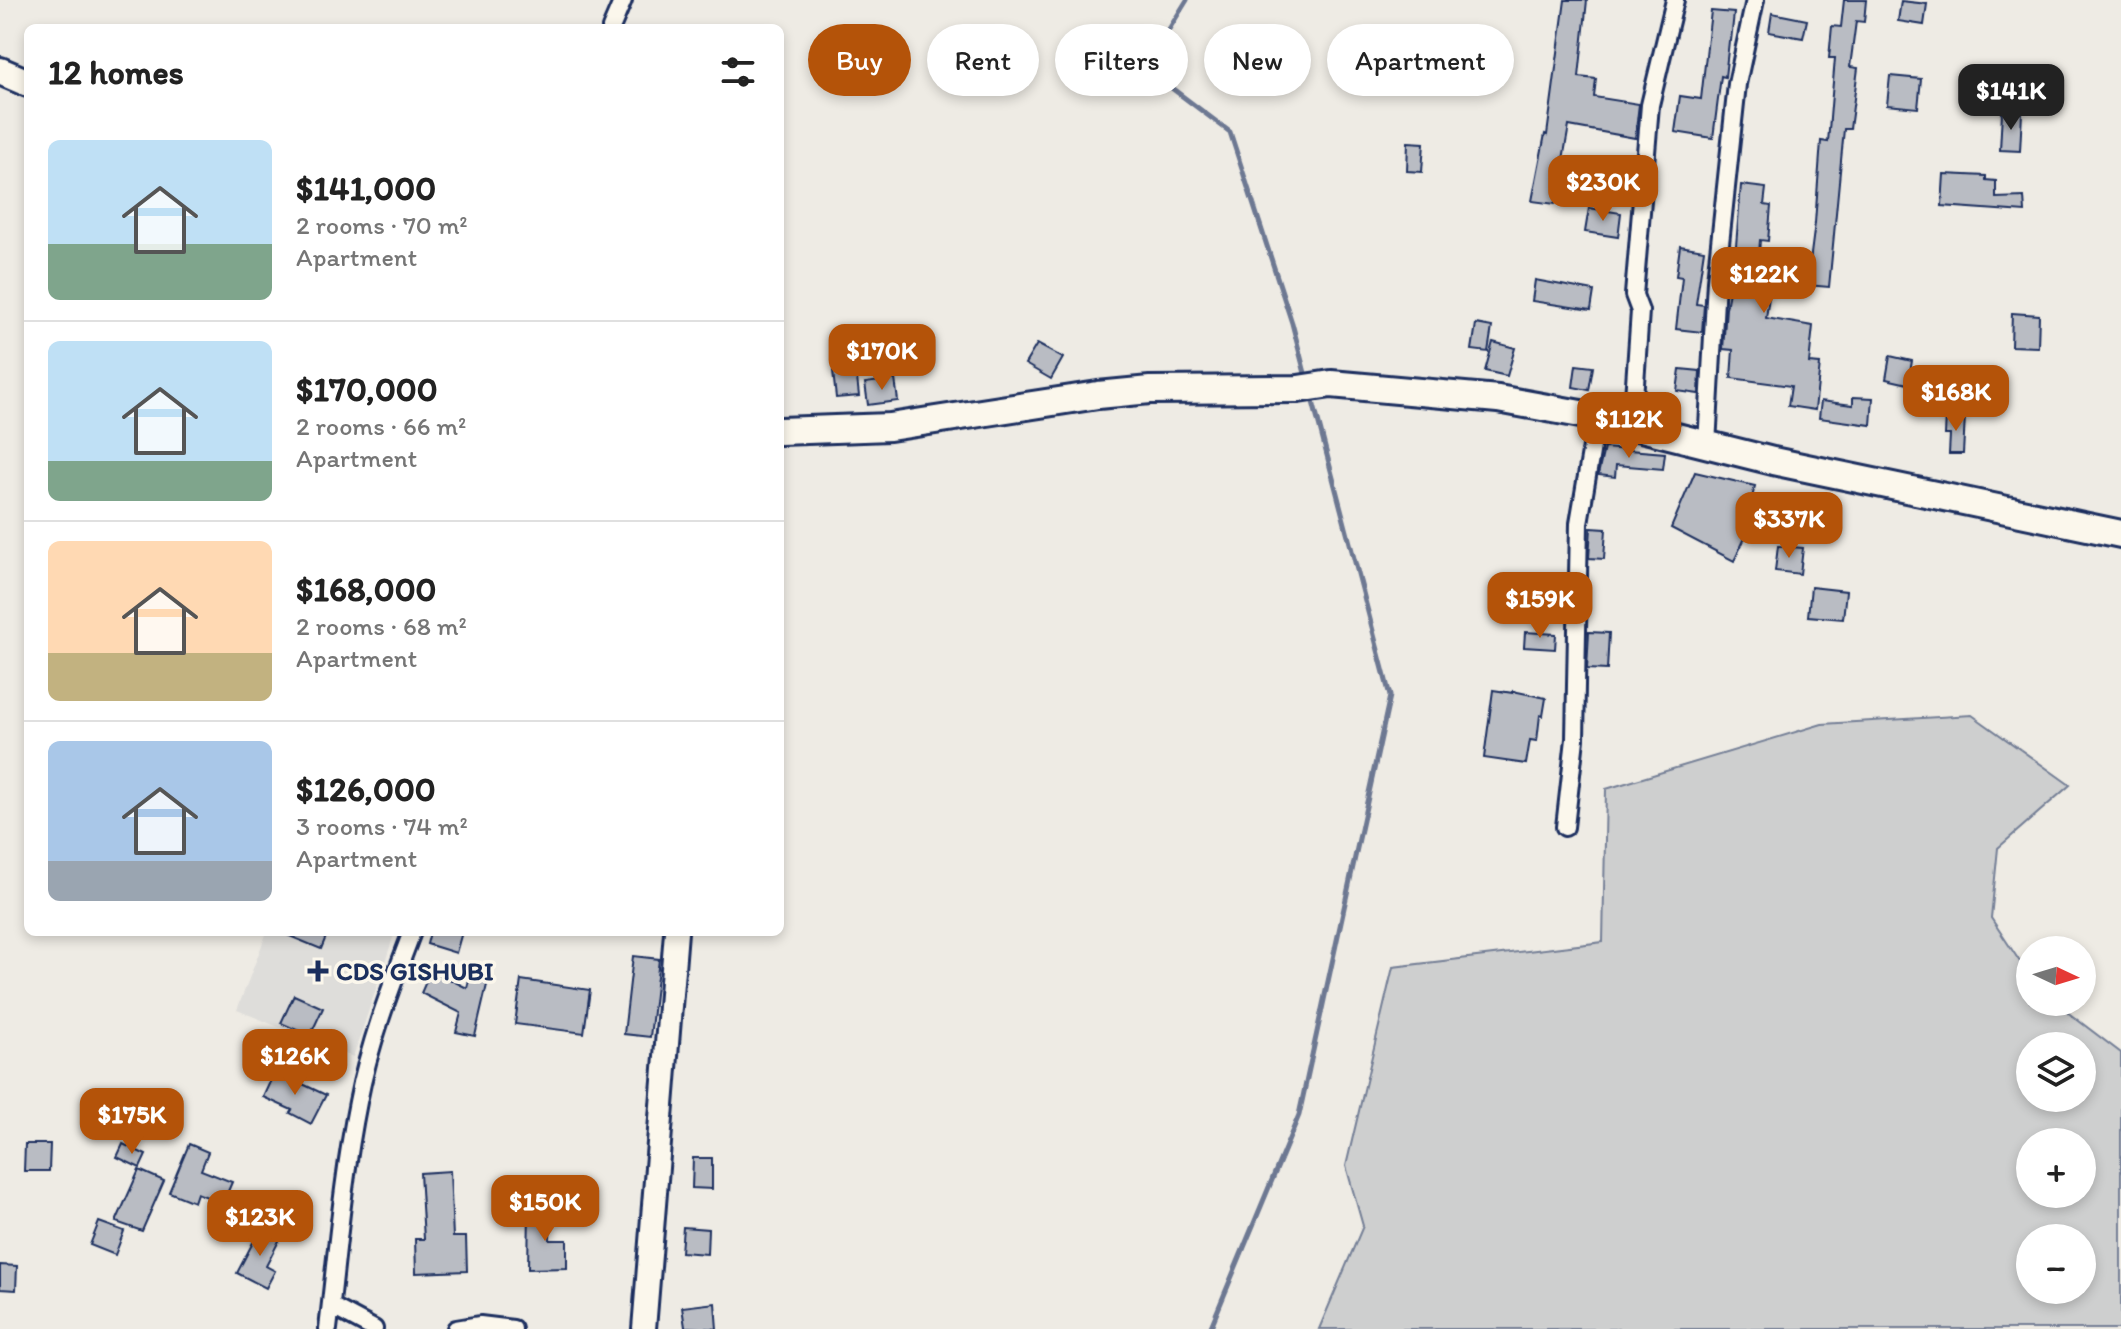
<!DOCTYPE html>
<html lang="en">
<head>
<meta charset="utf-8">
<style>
	body { margin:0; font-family:Itim,sans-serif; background:#f2f2f2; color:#222; height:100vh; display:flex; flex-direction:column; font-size:30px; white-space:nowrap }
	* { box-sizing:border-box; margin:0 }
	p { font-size:26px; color:#767676 }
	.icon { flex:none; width:44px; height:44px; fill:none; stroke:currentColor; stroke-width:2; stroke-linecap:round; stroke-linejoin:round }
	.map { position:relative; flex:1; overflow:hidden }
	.drawer { position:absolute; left:24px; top:24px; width:760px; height:912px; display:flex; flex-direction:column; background:#fff; border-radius:12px; box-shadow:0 4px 12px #0003 }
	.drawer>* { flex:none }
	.guide { position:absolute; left:808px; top:24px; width:760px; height:72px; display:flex; gap:16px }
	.needle { width:52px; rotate:94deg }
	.controls { position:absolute; left:2016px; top:936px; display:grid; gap:16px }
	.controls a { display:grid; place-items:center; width:80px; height:80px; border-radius:50%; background:#fff; box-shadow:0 4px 12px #0003; font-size:40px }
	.price { position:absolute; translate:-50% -68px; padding:0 18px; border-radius:16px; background:#b45309; color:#fff; font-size:26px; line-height:52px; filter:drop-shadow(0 2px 4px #0008) }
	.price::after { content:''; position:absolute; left:50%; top:48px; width:24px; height:18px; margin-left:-12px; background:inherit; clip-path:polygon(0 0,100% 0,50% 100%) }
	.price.selected { background:#222; color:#fff }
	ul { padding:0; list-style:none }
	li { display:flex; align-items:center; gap:24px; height:200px; padding:0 24px }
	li+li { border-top:2px solid #e0e0e0 }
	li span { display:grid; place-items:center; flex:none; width:224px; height:160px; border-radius:12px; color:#555 }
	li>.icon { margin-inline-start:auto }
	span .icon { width:96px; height:96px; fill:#fffc; stroke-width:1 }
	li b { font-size:34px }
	h2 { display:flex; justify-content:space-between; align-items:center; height:96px; padding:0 24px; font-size:34px }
	.chip { padding:0 28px; border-radius:36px; background:#fff; box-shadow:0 4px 12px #0003; font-size:28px; line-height:72px }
	.chip.selected { background:#b45309; color:#fff }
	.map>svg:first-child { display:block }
	.built { fill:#deddda }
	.green { fill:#cecfcf; stroke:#747f96; stroke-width:2; fill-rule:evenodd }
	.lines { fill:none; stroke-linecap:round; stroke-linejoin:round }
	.stream { stroke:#6d7892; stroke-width:5 }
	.building { fill:#b9bcc3; stroke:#1b2f5e; stroke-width:2 }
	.minor-casing { stroke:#1b2f5e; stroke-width:22 }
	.secondary-casing { stroke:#1b2f5e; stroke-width:28 }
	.primary-casing { stroke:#1b2f5e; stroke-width:32 }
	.minor { stroke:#fbf7ec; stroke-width:16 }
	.secondary { stroke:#fbf7ec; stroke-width:22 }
	.primary { stroke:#fbf7ec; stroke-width:26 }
	.poi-dot { fill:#1b2f5e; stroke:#fbf7ec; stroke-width:3 }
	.labels { text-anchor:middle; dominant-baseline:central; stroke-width:7; stroke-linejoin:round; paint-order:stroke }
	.poi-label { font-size:26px; font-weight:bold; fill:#1b2f5e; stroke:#fbf7ec; text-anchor:start }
</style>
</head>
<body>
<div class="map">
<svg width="2121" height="1329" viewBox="0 0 2121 1329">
	<rect width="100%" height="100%" fill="#eeebe4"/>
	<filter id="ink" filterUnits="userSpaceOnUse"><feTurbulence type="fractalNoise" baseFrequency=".0125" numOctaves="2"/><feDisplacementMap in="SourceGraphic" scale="16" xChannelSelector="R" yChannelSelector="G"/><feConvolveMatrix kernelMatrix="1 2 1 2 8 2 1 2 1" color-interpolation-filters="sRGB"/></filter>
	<g filter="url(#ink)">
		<polygon class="built" points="267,932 395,932 353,1057 237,1010"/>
		<path class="green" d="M1972,715L2070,785L1998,848L1991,918L2030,977V1002H2054L2121,1053V1329H1319L1363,1226L1346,1166L1393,967L1603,942L1606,789L1822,724ZM2030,1046H2082V1098H2030ZM2030,1142H2082V1194H2030ZM2030,1238H2082V1290H2030Z"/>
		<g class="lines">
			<g class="stream">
				<polyline points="1187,0 1145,68 1230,132 1292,323 1307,381"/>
				<polyline points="1210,1329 1299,1115 1390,696 1311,394"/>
			</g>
		</g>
		<g class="building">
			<polygon points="1565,0 1587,0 1579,77 1596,79 1594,97 1639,104 1635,138 1569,126 1555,204 1532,201 1545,134 1547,135"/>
			<polygon points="1844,0 1866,0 1864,22 1856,21 1850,67 1858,68 1850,129 1844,129 1829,287 1807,285 1815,223 1821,141 1828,142 1835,58 1829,58 1832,26 1841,27"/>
			<polygon points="1901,1 1927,4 1924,25 1898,21"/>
			<polygon points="1711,11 1734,13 1731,41 1729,41 1725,77 1721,76 1713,138 1675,132 1680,96 1701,99"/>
			<polygon points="1772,13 1807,20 1803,38 1769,32"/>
			<polygon points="1890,76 1921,79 1918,108 1887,105"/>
			<polygon points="2002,112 2022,113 2020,151 2000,150"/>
			<polygon points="1408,142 1424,143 1422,172 1407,171"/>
			<polygon points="1944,174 1986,176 1986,180 1996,181 1996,198 2024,197 2025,212 1942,206"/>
			<polygon points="1741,185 1766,188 1764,205 1771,206 1768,241 1760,240 1758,268 1773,269 1766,318 1813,326 1809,363 1820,364 1815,410 1788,406 1791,386 1731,378 1733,350 1723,349 1726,308 1735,258"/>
			<polygon points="1589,208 1621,213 1618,237 1585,232"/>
			<polygon points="1680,246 1704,250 1696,304 1704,305 1702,332 1676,329 1682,277 1676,276"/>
			<polygon points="1535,280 1594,291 1591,310 1532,301"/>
			<polygon points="2012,313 2039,315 2038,347 2011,346"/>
			<polygon points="1476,324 1492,327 1488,352 1472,350"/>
			<polygon points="1493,342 1515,348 1507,376 1485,371"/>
			<polygon points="1037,344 1063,358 1051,379 1025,364"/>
			<polygon points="1890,356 1912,361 1908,384 1886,379"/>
			<polygon points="1576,365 1593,367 1589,390 1573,387"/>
			<polygon points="856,369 859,396 836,398 833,371"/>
			<polygon points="1680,369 1700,371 1699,394 1677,391"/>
			<polygon points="895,379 898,401 868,405 865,383"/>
			<polygon points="1853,397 1873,398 1871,425 1819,418 1821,401 1853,405"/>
			<polygon points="1946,415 1965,416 1963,454 1949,454 1950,435 1945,435"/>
			<polygon points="1604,448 1665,453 1663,469 1616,465 1615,477 1598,475"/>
			<polygon points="1695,472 1755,486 1743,532 1747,534 1734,561 1671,528"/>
			<polygon points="1591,528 1606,529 1604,559 1589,558"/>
			<polygon points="1778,546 1803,548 1800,574 1775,571"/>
			<polygon points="1811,587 1846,591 1843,619 1808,616"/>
			<polygon points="1525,632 1556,634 1555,649 1524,647"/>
			<polygon points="1589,632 1609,633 1607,670 1587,669"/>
			<polygon points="1493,690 1513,693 1513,691 1546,698 1543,716 1540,715 1537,741 1530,740 1526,764 1484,758"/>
			<polygon points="280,932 328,932 321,949"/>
			<polygon points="430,932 462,932 456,953 427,944"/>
			<polygon points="633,956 659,959 650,1037 624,1034"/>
			<polygon points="472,968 490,972 475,1036 456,1032 461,1013 421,993 431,970 467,988"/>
			<polygon points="521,980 590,990 584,1033 515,1024"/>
			<polygon points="294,995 323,1008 310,1036 281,1023"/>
			<polygon points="275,1071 326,1095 311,1124 290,1113 292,1110 263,1097"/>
			<polygon points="25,1144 50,1144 49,1171 24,1171"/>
			<polygon points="123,1144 146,1155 140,1168 117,1157"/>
			<polygon points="189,1144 208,1152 201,1170 232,1182 223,1203 197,1193 194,1202 169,1192"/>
			<polygon points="693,1158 712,1158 712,1189 692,1188"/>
			<polygon points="139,1170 164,1181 142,1231 116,1222"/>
			<polygon points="450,1171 453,1237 466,1237 467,1271 416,1273 415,1239 424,1239 420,1173"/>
			<polygon points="279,1197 302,1200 298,1231 275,1227"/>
			<polygon points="529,1209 551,1209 550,1240 567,1240 567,1268 528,1269"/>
			<polygon points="99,1222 124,1231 115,1255 90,1245"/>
			<polygon points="261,1227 281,1237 266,1266 275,1271 266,1288 237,1273"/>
			<polygon points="683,1227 708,1229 707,1254 681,1252"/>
			<polygon points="0,1265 17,1266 16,1290 0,1289"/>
			<polygon points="715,1303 717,1329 685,1327 682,1307"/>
		</g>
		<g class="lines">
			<defs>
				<g id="minor">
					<polyline points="611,28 623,0"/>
					<polyline points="1632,427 1640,311 1634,295 1650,105 1675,0"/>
					<polyline points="1707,445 1716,281 1737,84 1755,0"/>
					<polyline points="1565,827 1575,739 1579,523 1597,417"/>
					<polyline points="331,1306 374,1329"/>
					<path d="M328,1329C337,1253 343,1177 358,1102C369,1044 391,987 412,932"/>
					<polyline points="456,1329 480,1325 513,1329"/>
				</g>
				<polyline id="secondary" points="644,1329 676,932"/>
				<g id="primary">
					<polyline points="0,71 28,83"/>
					<polyline points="780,431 890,427 1098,395 1150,390 1298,389 1331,384 1498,399 1597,417 1773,461 2121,534"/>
				</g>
			</defs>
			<use href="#minor" class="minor-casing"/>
			<use href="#secondary" class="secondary-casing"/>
			<use href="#primary" class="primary-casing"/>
			<use href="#minor" class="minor"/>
			<use href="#secondary" class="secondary"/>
			<use href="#primary" class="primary"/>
		</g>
	</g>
	<path class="poi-dot" d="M314 959h8v8h8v8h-8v8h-8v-8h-8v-8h8z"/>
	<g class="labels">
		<g class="poi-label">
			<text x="336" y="971">CDS GISHUBI</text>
		</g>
	</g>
</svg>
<div class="controls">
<a><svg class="needle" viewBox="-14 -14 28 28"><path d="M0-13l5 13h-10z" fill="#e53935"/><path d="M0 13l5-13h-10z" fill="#767676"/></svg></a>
<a><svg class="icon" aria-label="layers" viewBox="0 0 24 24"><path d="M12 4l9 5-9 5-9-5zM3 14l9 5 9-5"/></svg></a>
<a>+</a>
<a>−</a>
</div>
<b class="price selected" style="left:2011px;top:132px">$141K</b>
<b class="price" style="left:1603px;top:223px">$230K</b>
<b class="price" style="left:1764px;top:315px">$122K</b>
<b class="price" style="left:882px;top:392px">$170K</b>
<b class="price" style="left:1956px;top:433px">$168K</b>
<b class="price" style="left:1629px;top:460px">$112K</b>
<b class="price" style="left:1789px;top:560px">$337K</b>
<b class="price" style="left:1540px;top:640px">$159K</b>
<b class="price" style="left:295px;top:1097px">$126K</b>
<b class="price" style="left:132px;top:1156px">$175K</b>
<b class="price" style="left:545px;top:1243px">$150K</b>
<b class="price" style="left:260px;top:1258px">$123K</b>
<div class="guide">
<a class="chip selected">Buy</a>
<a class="chip">Rent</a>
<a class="chip">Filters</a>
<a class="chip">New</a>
<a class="chip">Apartment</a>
</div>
<section class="drawer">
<h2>12 homes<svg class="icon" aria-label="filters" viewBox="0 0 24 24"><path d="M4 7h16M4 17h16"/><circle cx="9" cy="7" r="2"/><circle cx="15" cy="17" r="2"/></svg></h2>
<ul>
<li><span style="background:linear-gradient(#bfe0f5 65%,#7fa58c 0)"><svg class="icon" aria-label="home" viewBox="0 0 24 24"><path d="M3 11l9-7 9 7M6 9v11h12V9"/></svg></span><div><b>$141,000</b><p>2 rooms · 70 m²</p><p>Apartment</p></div></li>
<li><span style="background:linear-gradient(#bfe0f5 75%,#7fa58c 0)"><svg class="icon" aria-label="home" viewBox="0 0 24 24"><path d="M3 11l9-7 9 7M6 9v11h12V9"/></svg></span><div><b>$170,000</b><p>2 rooms · 66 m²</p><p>Apartment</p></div></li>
<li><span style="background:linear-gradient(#ffd9b3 70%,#c2b280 0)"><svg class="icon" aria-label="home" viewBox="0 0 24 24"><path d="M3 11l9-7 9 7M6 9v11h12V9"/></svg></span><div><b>$168,000</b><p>2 rooms · 68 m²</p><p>Apartment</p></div></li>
<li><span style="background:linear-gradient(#a9c7e8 75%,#9aa5b1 0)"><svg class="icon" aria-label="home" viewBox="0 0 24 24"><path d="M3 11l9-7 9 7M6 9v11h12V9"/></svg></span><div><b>$126,000</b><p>3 rooms · 74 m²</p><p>Apartment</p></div></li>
</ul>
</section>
</div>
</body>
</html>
